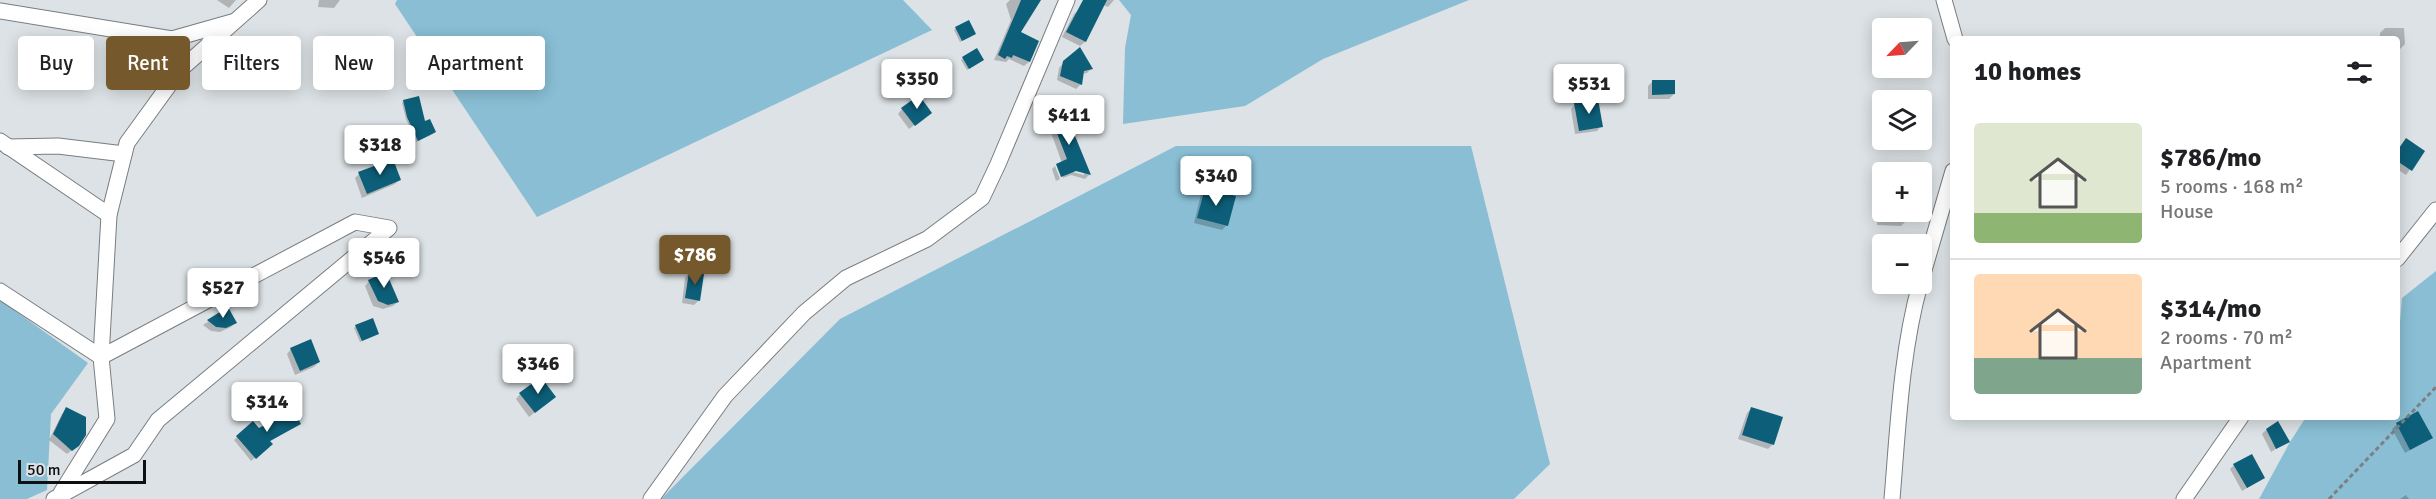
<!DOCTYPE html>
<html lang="en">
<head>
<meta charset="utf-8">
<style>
	body { margin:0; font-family:Signika,sans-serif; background:#f6f6f6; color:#202124; height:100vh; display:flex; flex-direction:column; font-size:22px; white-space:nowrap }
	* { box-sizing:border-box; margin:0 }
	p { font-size:20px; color:#757577 }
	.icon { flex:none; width:33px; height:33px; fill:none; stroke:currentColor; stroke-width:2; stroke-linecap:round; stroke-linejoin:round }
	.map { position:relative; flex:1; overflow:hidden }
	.sheet { position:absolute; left:1950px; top:36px; width:450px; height:384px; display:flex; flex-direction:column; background:#fff; border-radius:6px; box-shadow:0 3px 15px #0003 }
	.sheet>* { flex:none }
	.top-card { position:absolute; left:18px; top:36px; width:570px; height:54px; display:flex; gap:12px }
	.needle { width:39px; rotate:245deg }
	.fabs { position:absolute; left:1872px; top:18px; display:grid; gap:12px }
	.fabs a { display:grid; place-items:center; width:60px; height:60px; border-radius:6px; background:#fff; box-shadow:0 3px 15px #0003; font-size:30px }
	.scale { position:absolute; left:18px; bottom:15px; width:128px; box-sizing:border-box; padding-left:6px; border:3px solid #0e1011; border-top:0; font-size:16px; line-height:21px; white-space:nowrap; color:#0e1011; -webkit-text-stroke:4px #dce2e5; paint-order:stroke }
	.price { position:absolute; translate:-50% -51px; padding:0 14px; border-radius:6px; background:#fff; color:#222; font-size:20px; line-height:39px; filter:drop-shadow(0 2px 3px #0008) }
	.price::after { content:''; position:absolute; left:50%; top:36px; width:18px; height:14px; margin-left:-9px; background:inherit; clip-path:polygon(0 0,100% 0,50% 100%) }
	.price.selected { background:#75582c; color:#fff }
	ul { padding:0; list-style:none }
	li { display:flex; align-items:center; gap:18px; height:150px; padding:0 24px }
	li+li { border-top:2px solid #e0e0e0 }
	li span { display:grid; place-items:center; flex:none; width:168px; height:120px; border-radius:6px; color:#555 }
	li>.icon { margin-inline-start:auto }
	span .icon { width:72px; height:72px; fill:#fffc; stroke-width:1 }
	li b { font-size:26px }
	h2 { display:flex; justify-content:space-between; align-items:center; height:72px; padding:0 24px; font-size:26px }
	.chip { padding:0 21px; border-radius:6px; background:#fff; box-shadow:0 3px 15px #0003; font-size:21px; line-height:54px }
	.chip.selected { background:#75582c; color:#fff }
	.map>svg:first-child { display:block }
	.green { fill:#89bed4 }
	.shadow { fill:#0003; fill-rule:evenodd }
	.building { fill:#0d5e78 }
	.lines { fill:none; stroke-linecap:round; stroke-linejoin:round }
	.minor-casing { stroke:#787d80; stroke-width:17 }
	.path { stroke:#7c8082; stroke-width:3; stroke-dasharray:4.5 3; stroke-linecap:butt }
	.minor { stroke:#fff; stroke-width:15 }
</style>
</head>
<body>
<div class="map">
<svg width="2436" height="499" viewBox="0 0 2436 499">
	<rect width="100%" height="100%" fill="#dce2e5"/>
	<g class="green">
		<polygon points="397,0 903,0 932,30 537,217 395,4"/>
		<polygon points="1119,0 1469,0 1323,59 1245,106 1123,124 1125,48 1131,15"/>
		<polygon points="1176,146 1471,146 1550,464 1514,499 661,499 840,319"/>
		<polygon points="2436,271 2436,499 2259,499 2290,442 2306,417 2397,417 2397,357 2402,298"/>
		<polygon points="0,300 88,363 51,414 47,490 27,499 0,499"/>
	</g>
	<g class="shadow">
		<polygon points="217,0 236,0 229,8"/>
		<polygon points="319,0 340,0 334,8 318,7"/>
		<polygon points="1010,0 1034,0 1019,33 1037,41 1029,62 1024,66 1009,59 1006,62 994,60 1011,20 1006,4"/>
		<polygon points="1090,0 1114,0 1108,7 1103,5 1085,42 1080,46 1062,37 1074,14"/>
		<polygon points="956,28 972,36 960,42 954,30"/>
		<polygon points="2385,28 2404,28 2405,44 2400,49 2397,49 2397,39 2380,39 2380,33"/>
		<polygon points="977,50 981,61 967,70 961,60"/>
		<polygon points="1064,62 1091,69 1087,73 1082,74 1081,84 1076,89 1057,80 1059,68"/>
		<polygon points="1653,81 1674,94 1669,99 1648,99 1648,86"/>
		<polygon points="403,101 434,132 433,134 416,142 406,119 402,103"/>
		<polygon points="1575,104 1601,126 1597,131 1575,134 1571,109"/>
		<polygon points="902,109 925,117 909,129 898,114"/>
		<path d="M1052,120L1072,132L1089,175L1085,179L1071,175L1063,178L1058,165L1062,163L1048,124ZM1069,168L1084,172V175L1069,171Z"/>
		<polygon points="2406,140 2423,151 2406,175 2397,169 2397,151"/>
		<polygon points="1055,166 1060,179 1056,181 1052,169"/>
		<polygon points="359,174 399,180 395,184 362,198 355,178"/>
		<polygon points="1205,190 1227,225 1222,230 1194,223 1201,194"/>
		<polygon points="1882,206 1882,212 1906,212 1906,221 1901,226 1877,225 1877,210"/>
		<polygon points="690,273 699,300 694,305 682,303 685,278"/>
		<polygon points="369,281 398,302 393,306 383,309 373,306 365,286"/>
		<polygon points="227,309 235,323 231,327 220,332 211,331 203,325"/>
		<polygon points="356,326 375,335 360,342 354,328"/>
		<polygon points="291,349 319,362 314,367 295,375 287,354"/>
		<polygon points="520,394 549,401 529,417 516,399"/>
		<polygon points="67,409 72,450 67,454 49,440 62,414"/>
		<polygon points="1751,409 1773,444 1768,449 1738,439 1747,413"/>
		<polygon points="299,424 269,442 267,448 251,461 234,440 237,437 259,429"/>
		<polygon points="2397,424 2431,438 2405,453 2392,429"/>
		<polygon points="2266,430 2288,441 2271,452 2262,434"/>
		<polygon points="2234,465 2263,478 2242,491 2230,469"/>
		<polygon points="2406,495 2409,499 2400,499"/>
	</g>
	<g class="building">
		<polygon points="1021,0 1041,0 1021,32 1039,41 1030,62 1013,55 1012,58 1007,56 1005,59 998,55"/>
		<polygon points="1083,0 1107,0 1086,42 1066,32"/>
		<polygon points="969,20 976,34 962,41 955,27"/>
		<polygon points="1080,47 1093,69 1084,71 1082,85 1060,76 1063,61"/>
		<polygon points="977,48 984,60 969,69 962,57"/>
		<polygon points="1652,80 1675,80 1675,94 1652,95"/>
		<polygon points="919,95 932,113 915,126 901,108"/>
		<polygon points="419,96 425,121 430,119 436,132 418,141 407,117 403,100"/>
		<polygon points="1598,99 1603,127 1579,131 1574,103"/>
		<polygon points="1069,111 1076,130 1073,131 1091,175 1076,171 1061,177 1056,164 1067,159 1051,118"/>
		<polygon points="2406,138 2425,151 2412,171 2397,161 2397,151"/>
		<polygon points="393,159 401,180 367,194 358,172"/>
		<polygon points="1205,188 1236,196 1228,226 1197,218"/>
		<polygon points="386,272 399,302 388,305 378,301 368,280"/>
		<polygon points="689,272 704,274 700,301 685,298"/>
		<polygon points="228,307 237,323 226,328 216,327 207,320"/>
		<polygon points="373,318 379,334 362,341 355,325"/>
		<polygon points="311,339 320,362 300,371 290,348"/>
		<polygon points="541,377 556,397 535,413 519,393"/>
		<polygon points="66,407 86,417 86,435 79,446 72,451 53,434"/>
		<polygon points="1751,407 1783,417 1774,445 1742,435"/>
		<polygon points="293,409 301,424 270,441 273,444 256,459 236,436 253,421 259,428"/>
		<polygon points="2418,411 2433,438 2410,450 2396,423"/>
		<polygon points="2278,421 2290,442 2276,449 2266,429"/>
		<polygon points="2252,454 2265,478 2247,488 2233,464"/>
	</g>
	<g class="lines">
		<defs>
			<g id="minor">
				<polyline points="1944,0 1955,39"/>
				<polyline points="0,11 172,39 232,22"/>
				<polyline points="0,141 109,215"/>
				<polyline points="8,147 58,146 124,154"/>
				<polyline points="2397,259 2436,210"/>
				<polyline points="1922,277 1953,171"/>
				<polyline points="0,291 101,357 355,222 389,228 158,420 134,455 54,499"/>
				<polyline points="61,493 107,419 101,357 109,215 127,143 180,70 259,0"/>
				<polyline points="651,499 725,396 804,313 846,278 927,239 982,198 998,164 1067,0"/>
				<path d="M1892,499C1898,428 1901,353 1920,284"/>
				<polyline points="2184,499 2241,417"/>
			</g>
		</defs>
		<use href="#minor" class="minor-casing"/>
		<polyline class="path" points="2329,499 2436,387"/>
		<use href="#minor" class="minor"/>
	</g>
</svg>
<div class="fabs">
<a><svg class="needle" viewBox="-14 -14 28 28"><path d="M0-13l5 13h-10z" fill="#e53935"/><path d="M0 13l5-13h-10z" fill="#757577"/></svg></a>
<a><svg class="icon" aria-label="layers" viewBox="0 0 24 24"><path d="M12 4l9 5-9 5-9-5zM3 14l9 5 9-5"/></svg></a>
<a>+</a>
<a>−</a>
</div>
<div class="scale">50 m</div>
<b class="price" style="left:917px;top:110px">$350</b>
<b class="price" style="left:1589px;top:115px">$531</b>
<b class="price" style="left:1069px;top:146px">$411</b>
<b class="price" style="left:380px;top:176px">$318</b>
<b class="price" style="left:1216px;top:207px">$340</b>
<b class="price selected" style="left:695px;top:286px">$786</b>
<b class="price" style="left:384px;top:289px">$546</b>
<b class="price" style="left:223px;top:319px">$527</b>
<b class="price" style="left:538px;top:395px">$346</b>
<b class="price" style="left:267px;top:433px">$314</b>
<div class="top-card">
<a class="chip">Buy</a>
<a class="chip selected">Rent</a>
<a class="chip">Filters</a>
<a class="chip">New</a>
<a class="chip">Apartment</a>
</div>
<section class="sheet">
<h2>10 homes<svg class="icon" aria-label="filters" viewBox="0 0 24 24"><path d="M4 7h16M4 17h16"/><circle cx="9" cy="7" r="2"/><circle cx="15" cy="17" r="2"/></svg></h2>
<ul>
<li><span style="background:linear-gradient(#dfe7d0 75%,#8fb573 0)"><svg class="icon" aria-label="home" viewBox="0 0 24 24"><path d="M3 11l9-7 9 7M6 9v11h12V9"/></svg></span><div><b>$786/mo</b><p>5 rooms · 168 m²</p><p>House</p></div></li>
<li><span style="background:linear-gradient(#ffd9b3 70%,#7fa58c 0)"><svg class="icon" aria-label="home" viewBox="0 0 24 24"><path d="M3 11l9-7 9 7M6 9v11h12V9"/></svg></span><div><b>$314/mo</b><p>2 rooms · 70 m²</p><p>Apartment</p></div></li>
</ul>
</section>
</div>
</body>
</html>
